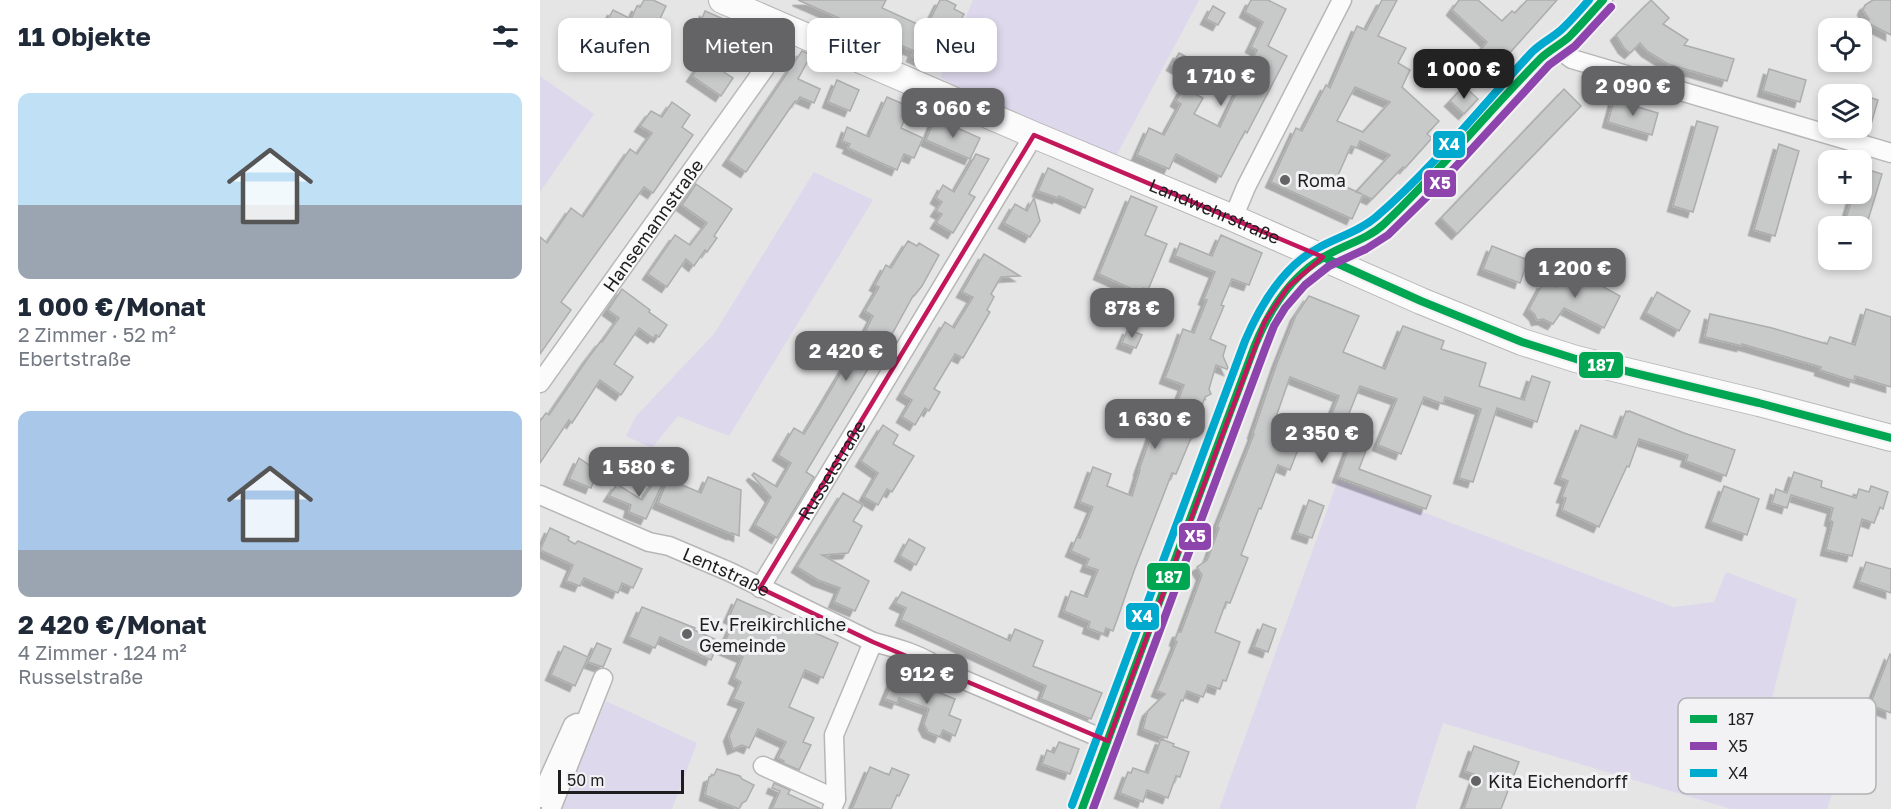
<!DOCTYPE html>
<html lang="de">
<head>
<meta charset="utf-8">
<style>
	body { margin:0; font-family:"Golos Text",sans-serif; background:#f6f6f7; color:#1f2937; height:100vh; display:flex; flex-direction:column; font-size:22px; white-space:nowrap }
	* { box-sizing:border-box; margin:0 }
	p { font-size:20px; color:#747a83 }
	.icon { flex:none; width:33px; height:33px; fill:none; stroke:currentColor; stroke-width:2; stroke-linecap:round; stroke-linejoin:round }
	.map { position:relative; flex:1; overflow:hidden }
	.sheet { display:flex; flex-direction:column; background:#fff; width:540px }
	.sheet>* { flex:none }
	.banner { position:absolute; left:18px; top:18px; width:570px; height:54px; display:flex; gap:12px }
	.fabs { position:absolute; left:1278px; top:18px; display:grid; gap:12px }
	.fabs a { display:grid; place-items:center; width:54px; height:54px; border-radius:12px; background:#fff; box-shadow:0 3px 9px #0003; font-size:30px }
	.scale { position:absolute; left:18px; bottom:15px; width:126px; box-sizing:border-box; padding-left:6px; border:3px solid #1e1d1f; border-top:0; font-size:16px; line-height:21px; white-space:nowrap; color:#1e1d1f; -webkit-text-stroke:4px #f2f2f5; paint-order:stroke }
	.price { position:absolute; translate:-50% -51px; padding:0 14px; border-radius:12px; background:#646365; color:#fff; font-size:20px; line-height:39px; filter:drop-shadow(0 2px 3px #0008) }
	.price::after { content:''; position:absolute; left:50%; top:36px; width:18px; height:14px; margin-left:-9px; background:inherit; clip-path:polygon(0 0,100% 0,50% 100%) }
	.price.selected { background:#222; color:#fff }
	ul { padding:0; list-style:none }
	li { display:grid; align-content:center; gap:12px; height:318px; padding:0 18px }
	li span { display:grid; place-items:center; height:186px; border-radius:12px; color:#555 }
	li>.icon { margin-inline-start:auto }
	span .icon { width:108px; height:108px; fill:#fffc; stroke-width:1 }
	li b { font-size:26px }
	h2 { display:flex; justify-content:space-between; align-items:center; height:72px; padding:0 18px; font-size:26px }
	.pill { padding:0 21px; border-radius:12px; background:#fff; box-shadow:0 3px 9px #0003; font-size:21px; line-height:54px }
	.pill.selected { background:#646365; color:#fff }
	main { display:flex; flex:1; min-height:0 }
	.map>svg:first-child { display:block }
	.green { fill:#ddd8ec }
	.building { fill:#c8c9c9; stroke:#adadad; stroke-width:1.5; fill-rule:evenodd; filter:url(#shadow) }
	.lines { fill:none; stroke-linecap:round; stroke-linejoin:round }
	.street-casing { stroke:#b7b7b8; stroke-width:21 }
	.secondary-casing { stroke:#b7b7b8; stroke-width:28 }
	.street { stroke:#fbfbfb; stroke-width:18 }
	.secondary { stroke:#fbfbfb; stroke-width:26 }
	.bus-1-casing { stroke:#f2f2f5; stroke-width:12 }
	.bus-2-casing { stroke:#f2f2f5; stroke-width:12 }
	.bus-3-casing { stroke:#f2f2f5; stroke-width:12 }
	.bus-1 { stroke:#00a651; stroke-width:8 }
	.bus-2 { stroke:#8e44ad; stroke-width:8 }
	.bus-3 { stroke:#00a9ce; stroke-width:8 }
	.marked { fill:none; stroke:#c2185b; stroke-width:4.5; stroke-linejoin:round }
	.poi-dot { fill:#646365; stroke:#f2f2f5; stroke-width:2 }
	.labels { text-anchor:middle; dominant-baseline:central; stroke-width:6; stroke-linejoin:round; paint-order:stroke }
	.poi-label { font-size:18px; fill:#1e1d1f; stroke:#f2f2f5; text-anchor:start }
	.street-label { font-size:18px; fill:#1e1d1f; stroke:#f2f2f5 }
	.key { fill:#f2f2f5; stroke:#b2b2b5; stroke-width:1.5 }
	.key-label { font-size:16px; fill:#1e1d1f }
	.line-badge { stroke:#f2f2f5; stroke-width:2 }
	.badge-label { font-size:16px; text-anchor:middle; font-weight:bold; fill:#fff }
</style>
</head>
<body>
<main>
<section class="sheet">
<h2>11 Objekte<svg class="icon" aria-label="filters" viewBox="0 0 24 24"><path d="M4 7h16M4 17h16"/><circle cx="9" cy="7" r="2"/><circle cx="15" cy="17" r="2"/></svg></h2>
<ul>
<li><span style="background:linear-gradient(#bfe0f5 60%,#9aa5b1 0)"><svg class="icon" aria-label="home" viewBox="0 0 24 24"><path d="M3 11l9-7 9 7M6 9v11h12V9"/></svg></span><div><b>1 000 €/Monat</b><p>2 Zimmer · 52 m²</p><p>Ebertstraße</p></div></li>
<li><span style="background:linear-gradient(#a9c7e8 75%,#9aa5b1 0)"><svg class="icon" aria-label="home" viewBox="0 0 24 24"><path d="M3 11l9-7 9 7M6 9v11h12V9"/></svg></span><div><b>2 420 €/Monat</b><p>4 Zimmer · 124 m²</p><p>Russelstraße</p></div></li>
</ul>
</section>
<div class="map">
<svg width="1351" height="809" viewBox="0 0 1351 809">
	<defs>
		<filter id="shadow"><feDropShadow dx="-5.5" dy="5.5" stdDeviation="0" flood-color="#0004"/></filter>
	</defs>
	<rect width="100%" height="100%" fill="#e5e5e6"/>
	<g class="green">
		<polygon points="433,0 659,0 573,162 400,78"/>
		<polygon points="0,76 54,114 0,192"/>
		<polygon points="274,172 333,200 189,436 138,416 112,448 86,436 96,416 174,334"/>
		<polygon points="798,480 1133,607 1174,602 1186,572 1257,599 1230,706 1311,738 1287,809 1191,809 903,723 875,809 679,809"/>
		<polygon points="66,701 157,743 132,809 20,809"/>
	</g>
	<g class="building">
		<polygon points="104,0 113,0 126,6 108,44 82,33 80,38 63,29 73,10 91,19 97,6 100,7"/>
		<polygon points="258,0 346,0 342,8 386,28 400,0 406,0 416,5 414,9 424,14 409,44 403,41 392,65 372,56 374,51"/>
		<polygon points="711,0 728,0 746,9 728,46 747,56 707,133 705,131 681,177 636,154 629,169 597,155 609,128 624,135 641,104 636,101 643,88 663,98 654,114 680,127 717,50 711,47 723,22 705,12"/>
		<path d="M842,0H857L838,36L866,48L858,63L870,70L862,87L899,121L887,134L892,138L865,168L863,167L832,199L823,195L812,219L731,182L756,128L762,131L786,85L790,88L817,26L826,30ZM815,87L850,102L823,132L797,121ZM820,141L850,155L816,192L822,194L795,182L811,146L817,148Z"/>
		<polygon points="919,0 938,0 962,21 972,11 975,13 987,0 1017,0 959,65 941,49 947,42 912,10"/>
		<polygon points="1111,0 1129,18 1123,24 1148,40 1144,45 1194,59 1187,81 1128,64 1107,51 1100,43 1090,53 1084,48 1076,35"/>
		<polygon points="1333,0 1351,0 1351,35 1328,23 1329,19 1323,10 1325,5"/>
		<polygon points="673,6 685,13 678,25 666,19"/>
		<polygon points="165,11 206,29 197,51 181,70 193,78 181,96 152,76 161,63 167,62 180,43 176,42 177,40 157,31"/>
		<polygon points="262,51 271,55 258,79 280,89 274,103 260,97 257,102 255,101 206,172 188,160"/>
		<polygon points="639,53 658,63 651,76 632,65"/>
		<polygon points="1229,69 1266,80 1260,102 1223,91"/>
		<polygon points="297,80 319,90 310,111 288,102"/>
		<polygon points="924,86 938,99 924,114 910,101"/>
		<polygon points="1024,89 1041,106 917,234 901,218"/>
		<polygon points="1322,95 1338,100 1328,135 1322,133"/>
		<polygon points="347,97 370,107 361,128 383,138 374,158 364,154 357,170 308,148 310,144 302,141 307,127 329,137"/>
		<polygon points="1074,100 1118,113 1112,135 1068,122"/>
		<polygon points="132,102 150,115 142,127 153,135 113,193 104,187 21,302 31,310 0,354 0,237 7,243 31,208 43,217 90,149 97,154 112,133 100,126 111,111 122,117"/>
		<polygon points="395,118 440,138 430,159 386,140"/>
		<polygon points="1157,121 1178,127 1153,212 1133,206"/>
		<polygon points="1239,144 1259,151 1235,236 1214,230"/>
		<polygon points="436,154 449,159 429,194 435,197 413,233 396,223 402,214 396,211 402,202 396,198 403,185 414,192"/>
		<polygon points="508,168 553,189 545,208 519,196 518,198 498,191"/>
		<polygon points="1322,168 1342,174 1325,230 1322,230 1322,226 1304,226 1313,194 1322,194"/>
		<polygon points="156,184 192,209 174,236 177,238 167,252 165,250 154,266 146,259 127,287 108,274 135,235 150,245 167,223 142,205"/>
		<polygon points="591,196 617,207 605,235 627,244 608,290 603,288 601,293 559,274"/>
		<polygon points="494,198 500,221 490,237 464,223 475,204 487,211"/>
		<polygon points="681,235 722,253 709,285 692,279 681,305 684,306 670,339 686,346 683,356 689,370 676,365 669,389 671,394 665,397 654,428 660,431 651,438 636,474 632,473 594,571 577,620 573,631 566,628 564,634 548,628 550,622 524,611 531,591 547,597 558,570 546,566 549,559 531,551 537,537 540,538 553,507 540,502 553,467 571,474 567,486 592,496 600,470 599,470 618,416 630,421 644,385 625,378 636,349 643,329 654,333 667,300 664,299 675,272 635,256 640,243 672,256"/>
		<polygon points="368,241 377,246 379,243 399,255 382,286 374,296 373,296 346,345 340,353 338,352 266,472 274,477 237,538 215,525 231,497 212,475 214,473 237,487 251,463 238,455 254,428 264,434 280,408 325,332 333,316 325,311 339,287 335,285 346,265 351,268"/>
		<polygon points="952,246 988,260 980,283 943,269"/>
		<polygon points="444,254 480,276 461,277 451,294 454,297 447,310 450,312 423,358 415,354 394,389 400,392 389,411 385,408 375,425 362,417 372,400 362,394 405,322 414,328 433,297 422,292"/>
		<polygon points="1031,263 1043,270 1040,274 1080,296 1064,328 1024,308 1013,324 1003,319 997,320 995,315 989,309 1003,283 1007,285 1008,282 1017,287"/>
		<polygon points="82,289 110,310 109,312 127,325 119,337 116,335 113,338 99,328 74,364 93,377 81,395 60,380 32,423 29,420 0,463 0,421 6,413 9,415 48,358 61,341 62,342 79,318 68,310"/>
		<polygon points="1117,292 1150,311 1139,331 1106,313"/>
		<polygon points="769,296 819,316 803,352 845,369 863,326 904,341 901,349 946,363 939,386 984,400 992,376 1010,382 997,422 957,408 933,482 919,478 941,409 905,397 903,404 884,397 861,454 838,445 857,399 820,386 806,421 833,432 819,469 891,496 886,509 798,477 812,439 786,429 799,396 750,377 736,417 766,429 750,470 738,465 721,509 719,508 701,555 708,558 690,603 686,602 675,632 700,642 686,681 683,680 680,689 668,685 663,697 647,691 643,701 641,700 627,738 603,729 606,717 608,711 625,694 617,691 637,642 635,640 638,632 641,632 662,575 657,567 667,560 670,553 679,528 677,527 714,434 713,433 737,363 756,315"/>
		<polygon points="1326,309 1351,317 1351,387 1315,376 1314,381 1280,370 1281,367 1202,344 1202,346 1165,337 1170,314 1232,328 1287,344 1290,337 1315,345"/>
		<polygon points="588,329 602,335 596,348 582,343"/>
		<polygon points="1086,411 1088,412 1089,411 1144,433 1195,450 1186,476 1146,461 1148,455 1099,439 1089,467 1087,466 1059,527 1022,510 1026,498 1022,497 1028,481 1020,478 1041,425 1076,438"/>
		<polygon points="343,425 358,435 353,444 374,456 352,492 347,489 338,505 324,497 338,473 321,461"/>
		<polygon points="39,458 58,471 51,488 29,479"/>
		<polygon points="1254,472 1282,481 1281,487 1316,498 1319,489 1329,492 1331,486 1348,492 1343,509 1340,507 1334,523 1322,519 1312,556 1286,550 1293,522 1290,520 1293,508 1251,495 1247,508 1232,503 1236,489 1247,493"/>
		<polygon points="119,475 125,478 106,519 89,512 91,505 69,496 77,484 102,500"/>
		<polygon points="168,477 201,490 199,536 192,533 192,534 118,503 128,479 161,493"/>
		<polygon points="1184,486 1219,499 1207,535 1171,522"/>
		<polygon points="303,493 323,505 313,521 322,526 308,553 282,555 329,581 315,611 294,602 300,588 278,580 257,567"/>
		<polygon points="769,500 784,506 772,538 757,533"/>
		<polygon points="10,528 29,537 28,540 35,544 38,541 102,569 93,588 82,583 78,593 44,578 40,586 26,581 33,565 0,550"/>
		<polygon points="369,539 385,548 376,565 360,556"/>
		<polygon points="1326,562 1351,569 1351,593 1319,582"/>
		<polygon points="362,592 470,641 475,629 503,641 493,666 562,693 551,719 501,699 506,686 361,620 366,608 355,603"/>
		<polygon points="197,599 298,643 283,678 265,670 249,707 274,718 263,742 271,745 259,770 243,763 244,761 238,758 246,742 218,729 209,748 202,745 193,749 189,736 204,703 193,699 201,682 194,678 203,657 182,648 195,620 189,617"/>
		<polygon points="102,607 155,628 154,630 179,641 171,660 120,637 115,648 89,637"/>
		<polygon points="723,624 736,629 728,652 714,647"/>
		<polygon points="57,643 71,649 63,667 48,662"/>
		<polygon points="24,646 48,657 35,686 11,675"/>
		<polygon points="1350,654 1351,655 1351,713 1330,705"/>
		<polygon points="355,675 415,699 409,715 421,720 415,736 403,730 400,737 388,732 384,724 389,709 359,698 357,703 345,699"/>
		<polygon points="621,739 634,744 633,746 649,752 640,777 636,776 628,798 607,790 603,802 580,793 588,772 591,773 593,768 608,773"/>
		<polygon points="519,742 539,749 530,774 502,764 507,750 514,753"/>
		<polygon points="934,746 979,762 961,809 924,809 936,775 925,771"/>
		<polygon points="330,767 349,775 352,768 369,775 359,796 357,795 351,809 312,809"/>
		<polygon points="177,769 200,776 202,779 214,785 206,801 202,803 199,809 165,795 169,777 174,775"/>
		<polygon points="234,783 250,790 248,794 281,809 232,809 240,791 232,788"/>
	</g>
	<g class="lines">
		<defs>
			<g id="street">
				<polyline points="1016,47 1032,59 1351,153"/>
				<polyline points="693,218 706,187 802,0"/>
				<polyline points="783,257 822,239 841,227 889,180 1002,57 1028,38 1063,0"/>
				<path id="s1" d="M0,383L225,68"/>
				<path id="s2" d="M0,495L109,542L129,546L190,572L333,642C357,648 384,655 403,671L568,741"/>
				<path id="s3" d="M220,588L494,135"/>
				<polyline points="223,766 296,799"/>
				<polyline points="0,798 33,725 37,723"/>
				<polyline points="11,809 63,678"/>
				<polyline points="292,809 296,799 294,735 333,642"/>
			</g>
			<g id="secondary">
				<path id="s4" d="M182,0L494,135L693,218L881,301L982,342L1036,359L1219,403L1351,438"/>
				<path d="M542,809L725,321C742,293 757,277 783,257"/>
			</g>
		</defs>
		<use href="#street" class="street-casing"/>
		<use href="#secondary" class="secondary-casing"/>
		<use href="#street" class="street"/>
		<use href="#secondary" class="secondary"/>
		<defs>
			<g id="bus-1">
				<polyline points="783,257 881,301 982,342 1036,359 1219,403 1351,438"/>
				<path d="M542,809L715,345C729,311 751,276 784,257C803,245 827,240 844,224C899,172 947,113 1000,59C1009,50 1020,45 1029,37C1041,25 1052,12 1063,0"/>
			</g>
			<polyline id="bus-2" points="553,809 725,349 734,326 745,308 765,285 789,266 826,249 848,235 897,187 1009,65 1035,46 1071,7"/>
			<path id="bus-3" d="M532,805L705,341C720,306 744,265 780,247C798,237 820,231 836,217C893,168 941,107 992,52C1001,43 1012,38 1021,30C1031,21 1040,10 1049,0"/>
		</defs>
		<use href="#bus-1" class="bus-1-casing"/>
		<use href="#bus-2" class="bus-2-casing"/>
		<use href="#bus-3" class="bus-3-casing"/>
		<use href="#bus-1" class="bus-1"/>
		<use href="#bus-2" class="bus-2"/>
		<use href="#bus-3" class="bus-3"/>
	</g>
	<path class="marked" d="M494,135L783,257L748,287L725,321L568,741L333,642L220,588Z"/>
	<g class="poi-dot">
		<circle cx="745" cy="180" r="6"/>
		<circle cx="147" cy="634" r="6"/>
		<circle cx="936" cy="781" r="6"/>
	</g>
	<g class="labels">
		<g class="poi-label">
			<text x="757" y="180">Roma</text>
			<text x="159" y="624">Ev. Freikirchliche<tspan x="159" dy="21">Gemeinde</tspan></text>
			<text x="948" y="781">Kita Eichendorff</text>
		</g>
		<g class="street-label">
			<text stroke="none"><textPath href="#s4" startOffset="536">Landwehrstraße</textPath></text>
			<text stroke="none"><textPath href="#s1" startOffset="194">Hansemannstraße</textPath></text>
			<text stroke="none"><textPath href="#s3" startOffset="138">Russelstraße</textPath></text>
			<text stroke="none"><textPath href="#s2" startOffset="202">Lentstraße</textPath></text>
		</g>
	</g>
	<rect x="1138" y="698" width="198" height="96" rx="9" class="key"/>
	<rect x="1150" y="715" width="27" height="8" fill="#00a651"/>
	<rect x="1150" y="742" width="27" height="8" fill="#8e44ad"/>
	<rect x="1150" y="769" width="27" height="8" fill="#00a9ce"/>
	<g class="key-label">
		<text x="1188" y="725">187</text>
		<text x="1188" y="752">X5</text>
		<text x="1188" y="779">X4</text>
	</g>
	<g class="line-badge">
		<rect x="892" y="130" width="34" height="29" rx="6" fill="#00a9ce"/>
		<rect x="883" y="169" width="34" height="29" rx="6" fill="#8e44ad"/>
		<rect x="1038" y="351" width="46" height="28" rx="6" fill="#00a651"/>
		<rect x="638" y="522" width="34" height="29" rx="6" fill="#8e44ad"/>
		<rect x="606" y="562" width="45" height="29" rx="6" fill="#00a651"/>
		<rect x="585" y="602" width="35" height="29" rx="6" fill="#00a9ce"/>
	</g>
	<g class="badge-label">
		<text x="909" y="150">X4</text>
		<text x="900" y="189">X5</text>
		<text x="1061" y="371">187</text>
		<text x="655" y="542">X5</text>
		<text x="629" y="583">187</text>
		<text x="602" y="622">X4</text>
	</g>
</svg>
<div class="fabs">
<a><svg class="icon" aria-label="locate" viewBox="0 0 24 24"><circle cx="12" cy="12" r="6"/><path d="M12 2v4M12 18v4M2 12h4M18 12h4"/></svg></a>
<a><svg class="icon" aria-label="layers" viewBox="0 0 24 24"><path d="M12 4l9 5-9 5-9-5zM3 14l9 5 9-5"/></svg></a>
<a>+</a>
<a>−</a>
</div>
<div class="scale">50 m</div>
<b class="price selected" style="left:924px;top:100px">1 000 €</b>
<b class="price" style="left:681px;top:107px">1 710 €</b>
<b class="price" style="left:1093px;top:117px">2 090 €</b>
<b class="price" style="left:413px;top:139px">3 060 €</b>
<b class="price" style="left:1035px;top:299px">1 200 €</b>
<b class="price" style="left:592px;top:339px">878 €</b>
<b class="price" style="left:306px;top:382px">2 420 €</b>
<b class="price" style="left:615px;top:450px">1 630 €</b>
<b class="price" style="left:782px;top:464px">2 350 €</b>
<b class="price" style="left:99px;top:498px">1 580 €</b>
<b class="price" style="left:387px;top:705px">912 €</b>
<div class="banner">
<a class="pill">Kaufen</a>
<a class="pill selected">Mieten</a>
<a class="pill">Filter</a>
<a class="pill">Neu</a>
</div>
</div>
</main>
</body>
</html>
